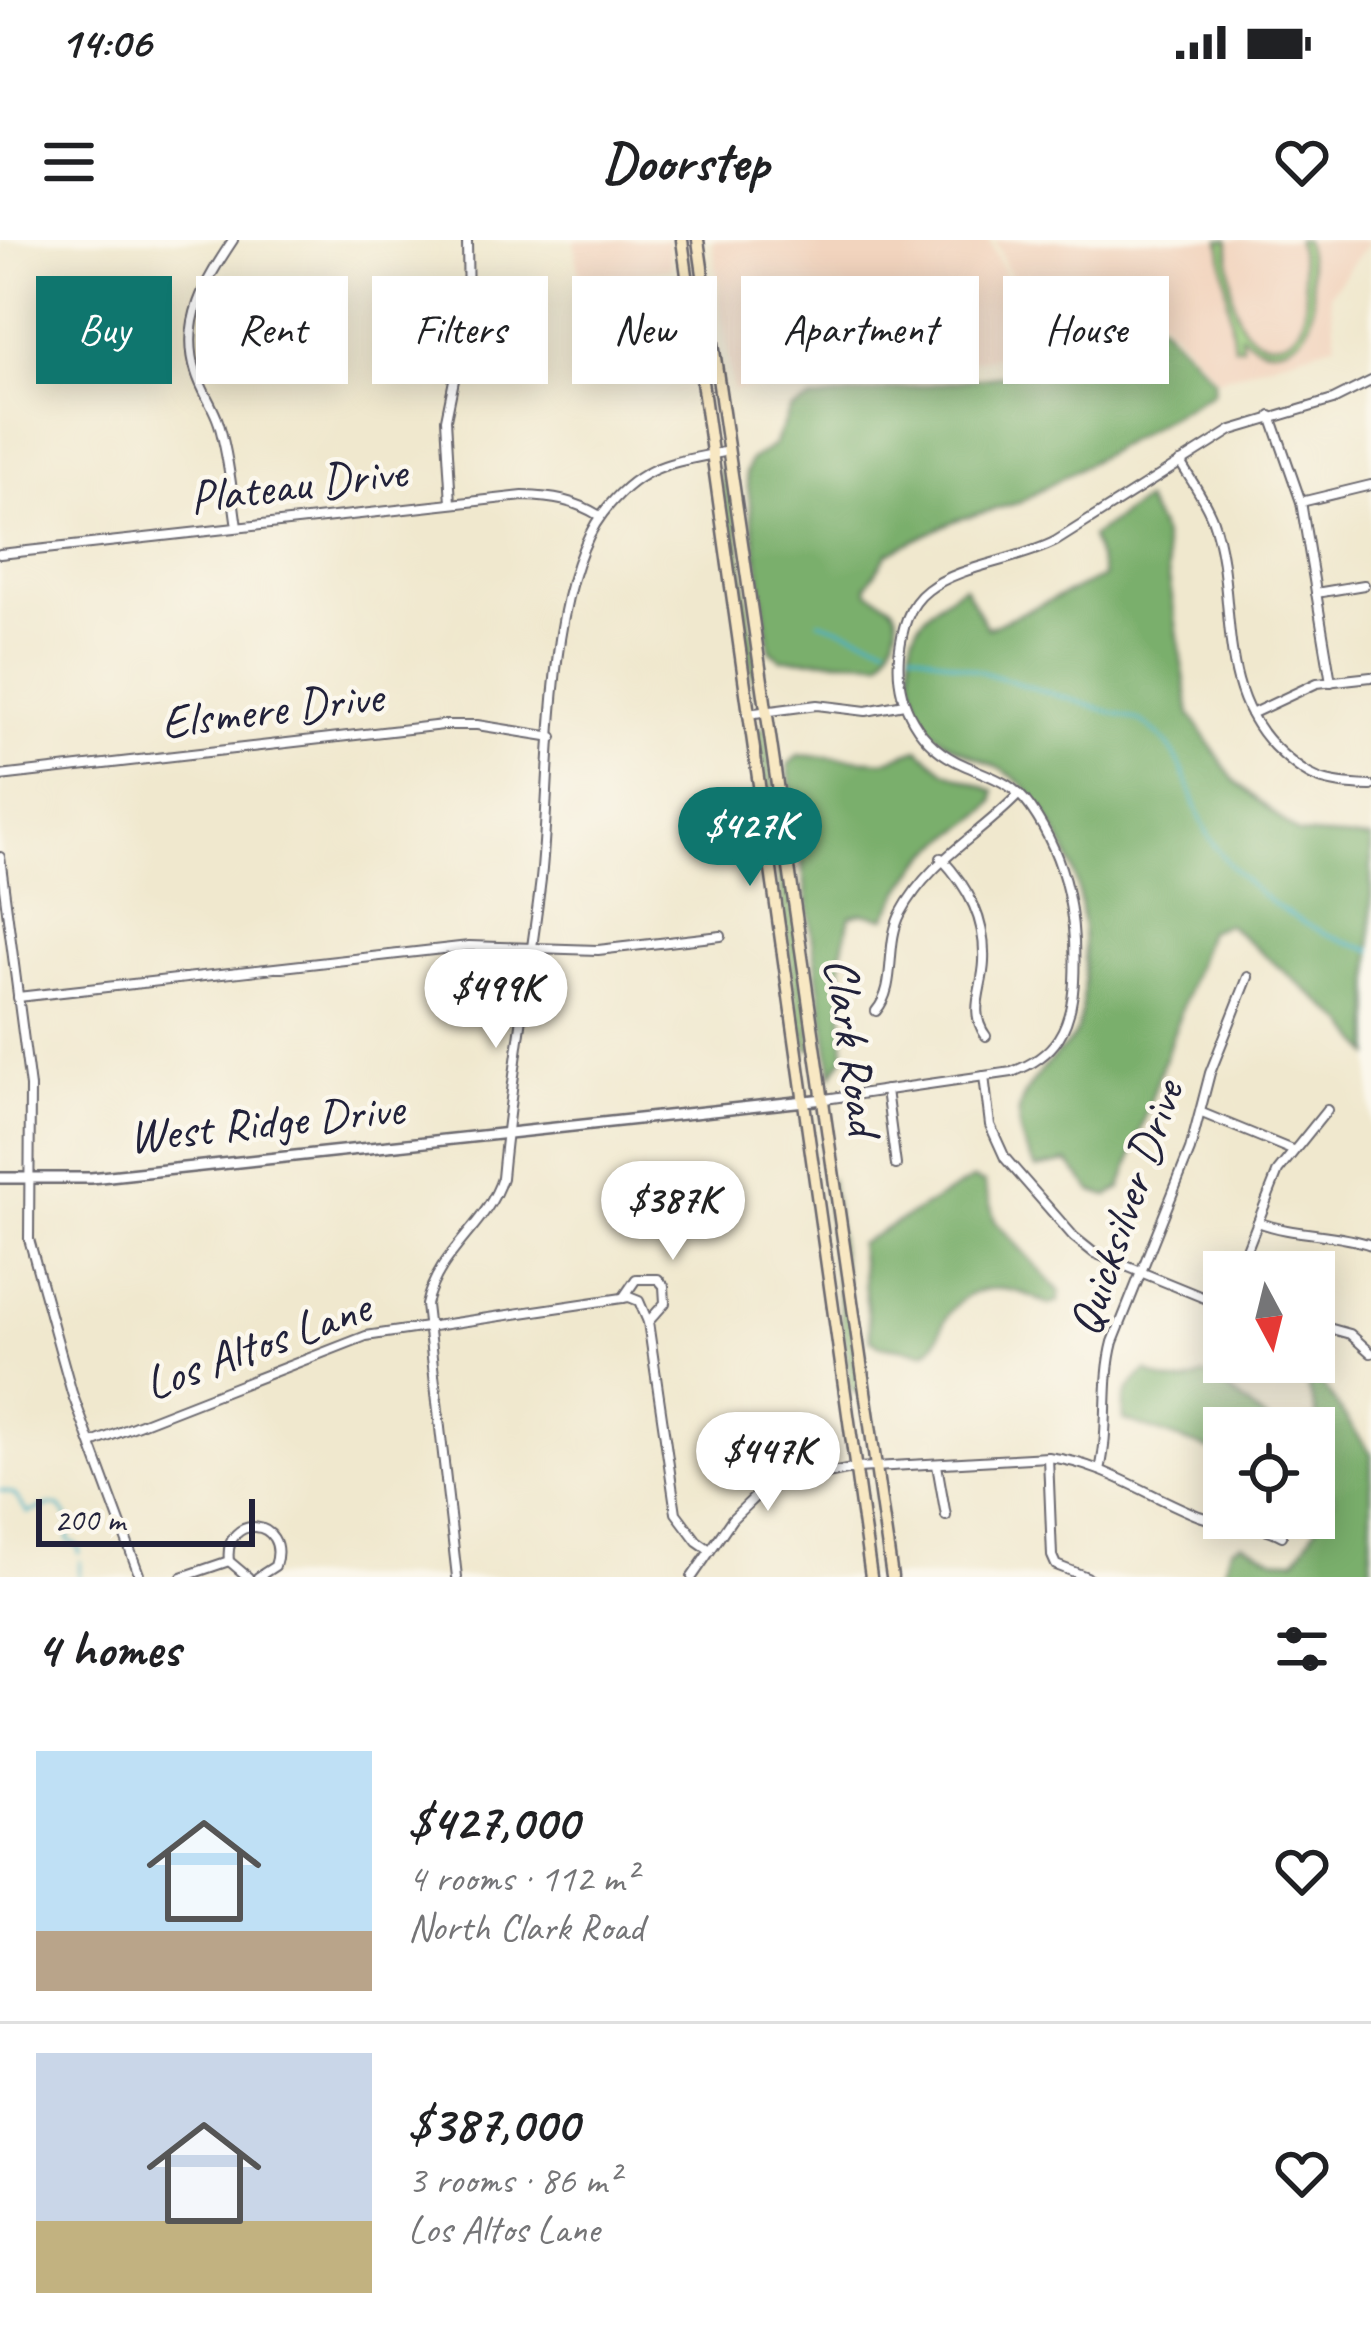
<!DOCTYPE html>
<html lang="en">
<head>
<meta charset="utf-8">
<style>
	body { margin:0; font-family:Caveat,sans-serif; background:#f2f2f2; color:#202124; height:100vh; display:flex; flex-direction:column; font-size:45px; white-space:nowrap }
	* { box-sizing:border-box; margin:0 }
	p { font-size:39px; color:#757577 }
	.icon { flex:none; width:66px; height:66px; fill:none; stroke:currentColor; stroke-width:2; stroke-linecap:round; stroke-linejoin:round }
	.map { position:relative; height:1337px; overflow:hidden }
	.side { display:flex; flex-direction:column; background:#fff; flex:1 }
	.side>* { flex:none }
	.banner { position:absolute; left:36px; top:36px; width:1299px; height:108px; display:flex; gap:24px }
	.needle { width:78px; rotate:173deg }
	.tools { position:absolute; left:1203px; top:1011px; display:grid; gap:24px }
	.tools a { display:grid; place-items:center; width:132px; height:132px; border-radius:0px; background:#fff; box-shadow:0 6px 30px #0003; font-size:60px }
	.scale { position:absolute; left:36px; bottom:30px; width:219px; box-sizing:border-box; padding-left:12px; border:6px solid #22223b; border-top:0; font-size:33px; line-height:42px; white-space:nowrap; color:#22223b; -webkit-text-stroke:9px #fbf7ec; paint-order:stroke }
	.price { position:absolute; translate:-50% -102px; padding:0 27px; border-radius:42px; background:#fff; color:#222; font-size:39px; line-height:78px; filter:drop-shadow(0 3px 6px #0008) }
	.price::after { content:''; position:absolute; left:50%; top:72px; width:36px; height:27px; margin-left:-18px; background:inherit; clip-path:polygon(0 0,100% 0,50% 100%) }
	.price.selected { background:#0f766e; color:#fff }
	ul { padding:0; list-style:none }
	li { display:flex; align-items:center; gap:36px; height:300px; padding:0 36px }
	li+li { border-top:3px solid #e0e0e0 }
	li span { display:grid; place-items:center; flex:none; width:336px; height:240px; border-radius:0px; color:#555 }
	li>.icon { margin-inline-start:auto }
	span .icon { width:144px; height:144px; fill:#fffc; stroke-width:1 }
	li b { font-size:51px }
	h2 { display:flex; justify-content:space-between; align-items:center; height:144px; padding:0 36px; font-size:51px }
	.pill { padding:0 42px; border-radius:0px; background:#fff; box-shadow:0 6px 30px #0003; font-size:42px; line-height:108px }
	.pill.selected { background:#0f766e; color:#fff }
	.status { display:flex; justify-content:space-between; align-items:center; height:84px; padding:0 60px; background:#fff; direction:ltr }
	.status svg { height:33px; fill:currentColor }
	header { display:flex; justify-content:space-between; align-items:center; height:156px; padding:0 36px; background:#fff; font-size:54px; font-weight:600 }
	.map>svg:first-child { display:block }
	.built { fill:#f2d4be }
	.green { fill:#99cb7c; stroke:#5e765c; stroke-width:3 }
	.forest { fill:#7aaf6c; stroke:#4e6854; stroke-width:3 }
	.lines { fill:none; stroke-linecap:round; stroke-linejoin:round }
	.stream { stroke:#47b2c5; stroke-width:3 }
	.minor-casing { stroke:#6a676e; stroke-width:12 }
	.tertiary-casing { stroke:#6a676e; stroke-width:14 }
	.secondary-casing { stroke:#6a676e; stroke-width:15 }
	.minor { stroke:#fff; stroke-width:8 }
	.tertiary { stroke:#fff; stroke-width:9 }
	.secondary { stroke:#f8e8c3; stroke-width:10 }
	.labels { text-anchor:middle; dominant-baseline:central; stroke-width:9; stroke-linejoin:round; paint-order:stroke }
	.street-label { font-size:48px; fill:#22223b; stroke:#fbf7ec }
</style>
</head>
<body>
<div class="status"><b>14:06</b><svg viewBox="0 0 49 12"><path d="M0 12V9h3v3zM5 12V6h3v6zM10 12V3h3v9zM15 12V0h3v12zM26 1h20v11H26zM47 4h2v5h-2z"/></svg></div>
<header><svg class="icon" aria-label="menu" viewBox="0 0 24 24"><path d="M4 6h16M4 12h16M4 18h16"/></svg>Doorstep<svg class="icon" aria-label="heart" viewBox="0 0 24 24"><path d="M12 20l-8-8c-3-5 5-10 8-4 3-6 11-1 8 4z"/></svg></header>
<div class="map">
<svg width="1371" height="1337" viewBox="0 0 1371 1337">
	<rect width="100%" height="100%" fill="#fbf7ec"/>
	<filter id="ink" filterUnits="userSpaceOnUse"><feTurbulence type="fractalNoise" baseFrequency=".00833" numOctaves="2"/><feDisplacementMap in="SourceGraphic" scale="24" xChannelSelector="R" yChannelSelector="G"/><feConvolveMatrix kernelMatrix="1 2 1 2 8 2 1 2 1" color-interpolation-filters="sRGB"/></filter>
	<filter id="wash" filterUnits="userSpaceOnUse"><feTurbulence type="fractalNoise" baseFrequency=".004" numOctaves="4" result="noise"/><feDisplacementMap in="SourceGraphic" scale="48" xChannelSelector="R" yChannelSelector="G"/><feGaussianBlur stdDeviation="2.7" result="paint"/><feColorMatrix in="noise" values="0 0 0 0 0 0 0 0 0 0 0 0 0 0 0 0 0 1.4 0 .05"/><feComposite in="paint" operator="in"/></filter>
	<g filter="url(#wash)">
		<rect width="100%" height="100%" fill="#f0e8ce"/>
		<g class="built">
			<polygon points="574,0 668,0 672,28 580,43"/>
			<polygon points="712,0 989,0 1041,111 733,151"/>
			<polygon points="995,0 1370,0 1330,54 1336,103 1218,139 1163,79 1086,81 1033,64 1008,31"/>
		</g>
		<g class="green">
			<path d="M1220,0H1228C1231,24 1229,62 1241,83C1247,94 1259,102 1271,102C1323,102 1302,30 1297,0H1305C1309,33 1328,90 1286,106C1269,112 1254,106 1241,95L1242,106H1234Z"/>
			<polygon points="724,229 736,280 760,455 757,456 744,394 720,230"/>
			<polygon points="765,487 813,808 808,809 800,779 759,495 759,488"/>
			<polygon points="831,939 860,1151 852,1152 824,940"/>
		</g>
		<g class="forest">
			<path d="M1160,83L1214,139L1213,152L1018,263L956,280L888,313L867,345L868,352C875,356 891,362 895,370C902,383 890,412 881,421L781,419L770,410L746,233L750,221L774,205L790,170L812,160L1066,127L1081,118L1085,92L1096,86Z"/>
			<path d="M1144,260L1162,293L1190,474L1234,540L1298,594L1371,599V815L1345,782L1227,684L1208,691L1121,948L1108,956L1092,951L1068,922L1036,928C1006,878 1016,858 1054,817C1062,809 1074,800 1077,790C1089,751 1085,666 1072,627C1063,601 1044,569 1026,548C1002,522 959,516 933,491C914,472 903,410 917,387C929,368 945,357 964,346L987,388L1104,337L1091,297Z"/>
			<path d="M918,509L945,531L994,551V561C978,582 955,592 935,609C913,628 899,654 885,678L862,673L850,676L841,717L844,816L832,835L788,525L798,515L884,521Z"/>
			<path d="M973,939L984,943L995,981L1060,1052L1058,1062L1049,1065C1013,1045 969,1037 945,1080C938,1094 939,1103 925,1112L879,1105L871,1099L859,1004Z"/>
			<path d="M1147,1131C1165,1143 1184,1148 1203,1135L1212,1137L1276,1188H1224V1215L1124,1180C1121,1155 1129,1146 1147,1131Z"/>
			<polygon points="1317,1137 1371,1214 1371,1337 1223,1337 1231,1308 1242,1303 1276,1319 1296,1319 1334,1259 1332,1253 1314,1246 1314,1188 1306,1188 1317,1176 1308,1148 1310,1139"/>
		</g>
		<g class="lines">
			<g class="stream">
				<polyline points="819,381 887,404"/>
				<path d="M911,410L1140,481C1194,514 1184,561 1216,607C1252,659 1312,693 1371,710"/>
				<polyline points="0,1250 14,1254 28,1273 51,1265 60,1267 69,1280 68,1300 79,1307 79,1313"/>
				<polyline points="79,1337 80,1321"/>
			</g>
		</g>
	</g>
	<g filter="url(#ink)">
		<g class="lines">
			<defs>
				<g id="minor">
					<path d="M233,0C206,41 180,80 196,132C201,150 213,165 219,184C229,218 232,253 237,287"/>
					<polyline points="1271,176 1301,262 1331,442"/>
					<path d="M1180,222C1191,240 1204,258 1212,278C1239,353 1213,443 1274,506C1308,540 1323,544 1371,546"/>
					<polyline points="1301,262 1371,245"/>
					<polyline points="451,263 446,179 468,72 467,0"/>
					<path d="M0,314L523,256C553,257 574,260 600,276"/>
					<polyline points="1316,353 1364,345"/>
					<polyline points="747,474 817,465 866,471 904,464"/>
					<polyline points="1251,474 1317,443 1371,437"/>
					<polyline points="0,536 443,485 477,485 553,497"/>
					<polyline points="0,617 30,847 29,999 72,1153 140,1337"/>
					<path d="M941,618C969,648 986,680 984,722C983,749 968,772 986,796"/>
					<polyline points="18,757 469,706 598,710 721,696"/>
					<path d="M876,771C898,745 884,705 901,673C929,620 979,596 1019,554"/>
					<polyline points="984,836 990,885 1005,918 1074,997 1094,1013 1224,1066"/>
					<polyline points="886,850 896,925"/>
					<path d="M825,859L1012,832C1056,816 1071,788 1074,742C1077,680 1068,621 1031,568C1013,542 991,537 964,525C919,506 895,463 899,415C902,390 907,366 928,350C960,325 1018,321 1056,301L1232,190L1333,160L1371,141"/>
					<polyline points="1202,873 1292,910"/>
					<path d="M1258,982C1294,996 1334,992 1371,1005"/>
					<polyline points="1238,1032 1278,931 1327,870"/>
					<polyline points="623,1058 636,1039 658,1039 664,1046 665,1063 648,1082"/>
					<polyline points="1314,1084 1350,1094 1371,1113"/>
					<polyline points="92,1203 366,1096 629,1057 639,1061 648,1082 676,1273 697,1301 710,1310"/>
					<polyline points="1048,1217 1052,1316 1056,1325 1087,1337"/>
					<polyline points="937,1225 946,1276"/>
					<path d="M1100,1230C1110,1188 1102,1143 1113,1102L1190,910L1210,833L1248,737"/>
					<polyline points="182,1337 229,1321"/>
					<path d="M248,1337L229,1321C223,1272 291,1278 275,1326L258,1337"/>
					<path d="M457,1337L426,1065C438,1011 487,986 502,938C511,838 529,739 541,639C552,541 544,350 603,273C641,223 672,223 729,211"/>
					<path d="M692,1337L732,1279L758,1254L781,1243L857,1228L1048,1217C1103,1223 1148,1256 1199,1276C1227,1286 1256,1282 1282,1296"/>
				</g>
				<polyline id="tertiary" points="0,938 91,938 824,859"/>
				<g id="secondary">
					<polyline points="682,0 871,1337"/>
					<polyline points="698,0 892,1337"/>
				</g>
			</defs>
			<use href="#minor" class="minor-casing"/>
			<use href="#tertiary" class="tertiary-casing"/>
			<use href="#secondary" class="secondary-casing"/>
			<use href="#minor" class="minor"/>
			<use href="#tertiary" class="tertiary"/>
			<use href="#secondary" class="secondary"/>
		</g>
	</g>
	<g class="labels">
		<g class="street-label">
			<text transform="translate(298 244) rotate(-7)">Plateau Drive</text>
			<text transform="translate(272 469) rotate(-7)">Elsmere Drive</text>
			<text transform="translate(853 806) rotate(82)">Clark Road</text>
			<text transform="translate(266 882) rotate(-6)">West Ridge Drive</text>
			<text transform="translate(1125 968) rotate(-71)">Quicksilver Drive</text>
			<text transform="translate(257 1105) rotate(-20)">Los Altos Lane</text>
		</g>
	</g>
</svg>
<div class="tools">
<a><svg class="needle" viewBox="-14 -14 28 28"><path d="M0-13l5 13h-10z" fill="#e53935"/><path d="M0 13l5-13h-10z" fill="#757577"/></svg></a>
<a><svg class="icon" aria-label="locate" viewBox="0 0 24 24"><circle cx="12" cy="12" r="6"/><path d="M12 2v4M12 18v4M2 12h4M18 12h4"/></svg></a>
</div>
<div class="scale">200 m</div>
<b class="price selected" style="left:750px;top:649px">$427K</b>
<b class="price" style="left:496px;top:811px">$499K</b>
<b class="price" style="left:673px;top:1023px">$387K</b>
<b class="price" style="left:768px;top:1274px">$447K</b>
<div class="banner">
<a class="pill selected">Buy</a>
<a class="pill">Rent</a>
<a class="pill">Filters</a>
<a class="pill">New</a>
<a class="pill">Apartment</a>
<a class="pill">House</a>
</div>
</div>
<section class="side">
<h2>4 homes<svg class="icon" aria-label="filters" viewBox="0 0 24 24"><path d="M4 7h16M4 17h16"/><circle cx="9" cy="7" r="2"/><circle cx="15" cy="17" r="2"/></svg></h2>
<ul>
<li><span style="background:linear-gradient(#bfe0f5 75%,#b9a48a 0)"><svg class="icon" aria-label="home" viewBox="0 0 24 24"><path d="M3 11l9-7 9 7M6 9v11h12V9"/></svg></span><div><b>$427,000</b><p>4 rooms · 112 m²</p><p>North Clark Road</p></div><svg class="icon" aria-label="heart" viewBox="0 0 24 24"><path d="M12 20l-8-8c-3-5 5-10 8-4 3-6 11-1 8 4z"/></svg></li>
<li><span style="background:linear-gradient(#c9d6e8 70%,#c2b280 0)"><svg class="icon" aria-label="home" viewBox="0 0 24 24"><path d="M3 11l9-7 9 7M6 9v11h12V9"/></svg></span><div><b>$387,000</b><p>3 rooms · 86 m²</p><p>Los Altos Lane</p></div><svg class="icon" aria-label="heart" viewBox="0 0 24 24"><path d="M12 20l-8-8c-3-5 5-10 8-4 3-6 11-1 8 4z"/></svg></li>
</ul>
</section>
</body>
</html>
